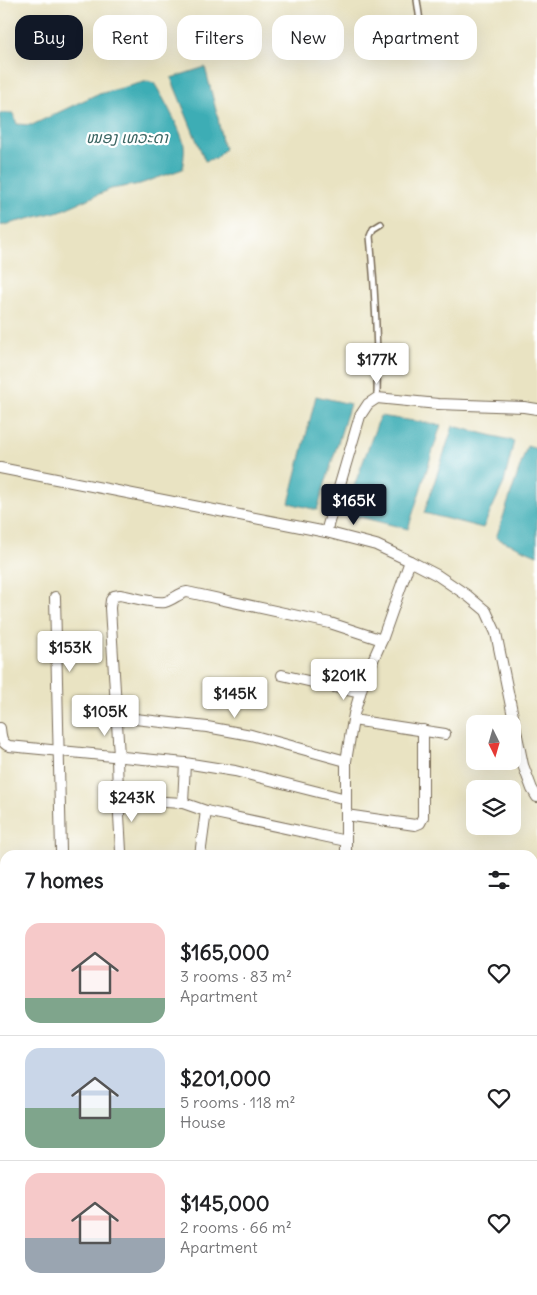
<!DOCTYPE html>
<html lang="en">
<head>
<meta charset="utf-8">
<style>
	body { margin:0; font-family:Delius,"Noto Sans Lao",sans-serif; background:#f2f2f2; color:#202124; height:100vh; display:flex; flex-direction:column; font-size:19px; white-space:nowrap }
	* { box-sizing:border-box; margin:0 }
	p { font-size:16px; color:#757577 }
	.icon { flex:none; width:28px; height:28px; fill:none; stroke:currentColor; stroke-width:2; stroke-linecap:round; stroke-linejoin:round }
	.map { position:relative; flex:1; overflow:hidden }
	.details { position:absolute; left:0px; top:850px; width:538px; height:445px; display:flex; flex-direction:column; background:#fff; border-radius:15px 15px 0 0; box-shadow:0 5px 20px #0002 }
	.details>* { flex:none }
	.hud { position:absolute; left:15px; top:15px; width:508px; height:45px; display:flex; gap:10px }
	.needle { width:32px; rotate:175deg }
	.controls { position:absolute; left:466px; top:715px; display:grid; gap:10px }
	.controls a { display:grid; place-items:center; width:55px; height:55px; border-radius:10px; background:#fff; box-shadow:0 5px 20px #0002; font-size:25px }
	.price { position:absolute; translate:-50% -42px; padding:0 11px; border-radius:5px; background:#fff; color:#222; font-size:16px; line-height:32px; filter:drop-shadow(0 1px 2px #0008) }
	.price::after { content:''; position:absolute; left:50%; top:30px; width:15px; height:11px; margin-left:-8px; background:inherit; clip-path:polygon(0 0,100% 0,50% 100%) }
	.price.current { background:#111827; color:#fff }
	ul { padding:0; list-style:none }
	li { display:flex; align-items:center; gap:15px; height:125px; padding:0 25px }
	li+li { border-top:1px solid #e0e0e0 }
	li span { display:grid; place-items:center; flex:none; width:140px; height:100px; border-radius:15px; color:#555 }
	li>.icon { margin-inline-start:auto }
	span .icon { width:60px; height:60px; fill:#fffc; stroke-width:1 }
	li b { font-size:21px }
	h2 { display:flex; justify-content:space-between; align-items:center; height:60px; padding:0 25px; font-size:21px }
	.chip { padding:0 18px; border-radius:15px; background:#fff; box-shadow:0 5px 20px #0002; font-size:18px; line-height:45px }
	.chip.current { background:#111827; color:#fff }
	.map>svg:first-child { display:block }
	.water { fill:#3cadb5; stroke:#3c6c6a }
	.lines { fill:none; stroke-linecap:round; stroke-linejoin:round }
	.service-casing { stroke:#786b57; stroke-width:8 }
	.minor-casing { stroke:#786b57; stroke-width:12 }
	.service { stroke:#fff; stroke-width:5 }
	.minor { stroke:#fff; stroke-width:10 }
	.labels { text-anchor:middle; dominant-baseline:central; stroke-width:4.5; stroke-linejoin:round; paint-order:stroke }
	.water-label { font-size:16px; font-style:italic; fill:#3b6562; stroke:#fff }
</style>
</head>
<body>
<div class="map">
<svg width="537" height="1295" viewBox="0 0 537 1295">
	<rect width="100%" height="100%" fill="#fff"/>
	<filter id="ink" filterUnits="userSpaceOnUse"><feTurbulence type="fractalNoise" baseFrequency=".02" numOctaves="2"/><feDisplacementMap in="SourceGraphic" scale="10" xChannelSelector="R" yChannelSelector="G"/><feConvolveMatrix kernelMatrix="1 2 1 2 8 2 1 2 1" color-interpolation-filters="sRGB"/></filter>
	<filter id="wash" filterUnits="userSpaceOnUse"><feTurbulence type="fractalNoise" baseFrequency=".0096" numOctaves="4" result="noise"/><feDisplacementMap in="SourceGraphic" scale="20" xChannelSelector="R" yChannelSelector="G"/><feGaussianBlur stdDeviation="1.12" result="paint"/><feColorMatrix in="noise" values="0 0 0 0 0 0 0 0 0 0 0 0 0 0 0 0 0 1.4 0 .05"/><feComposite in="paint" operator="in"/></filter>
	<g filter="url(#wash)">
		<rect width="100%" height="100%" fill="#e9e3c2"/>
		<g class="water">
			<polygon points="205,67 218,118 222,142 225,149 216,158 205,161 171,78"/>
			<path d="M148,81L154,83C162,95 182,132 184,145C185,152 183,162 183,169L140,184L111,189L60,211L0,226V113H13L17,124L32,125L95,95Z"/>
			<polygon points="316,396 350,404 317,510 289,503"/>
			<polygon points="380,416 441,425 408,529 344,513"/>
			<polygon points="453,426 514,441 504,483 483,528 424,513"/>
			<polygon points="527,446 537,449 537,555 496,538"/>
		</g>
	</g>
	<g filter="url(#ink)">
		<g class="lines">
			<defs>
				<g id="service">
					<polyline points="417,0 421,28"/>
					<path d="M377,398C378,344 375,290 370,236L373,229L381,224"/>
					<polyline points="0,1107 5,1097"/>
				</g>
				<g id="minor">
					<polyline points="0,468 326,532 376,545 410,561 437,575 468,596 486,611 496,633 523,765 532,789 537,797"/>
					<polyline points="326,532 360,416 368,404 377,398 438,404 524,407 537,409"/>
					<polyline points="55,597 61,851"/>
					<polyline points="282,675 360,693"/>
					<polyline points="117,717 207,727 251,735 346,761"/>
					<polyline points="353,720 445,734"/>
					<path d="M0,728C1,736 1,743 9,746L185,763L235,771L346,799"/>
					<path d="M119,756L110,608L111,600L114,596L120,595C132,597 154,604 165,602C173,600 179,593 187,592L330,623L382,640"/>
					<polyline points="117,757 118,797 130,800 183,803 206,811 346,841"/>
					<polyline points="118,797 121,851"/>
					<polyline points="183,803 185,763"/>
					<polyline points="346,815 415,825 420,823 423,817 423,730"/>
					<polyline points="200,855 206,811"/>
					<polyline points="346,855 346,761 354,714 364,680 382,640 410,561"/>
					<polyline points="532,1055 537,1056"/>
					<polyline points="0,1127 5,1129"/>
					<polyline points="532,1219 537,1220"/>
					<polyline points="426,1290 431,1295"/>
				</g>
			</defs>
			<use href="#service" class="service-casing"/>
			<use href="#minor" class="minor-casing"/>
			<use href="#service" class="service"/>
			<use href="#minor" class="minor"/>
		</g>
	</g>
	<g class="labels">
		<g class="water-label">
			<text x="127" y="137">ໜອງ ເທວະດາ</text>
		</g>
	</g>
</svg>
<div class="controls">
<a><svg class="needle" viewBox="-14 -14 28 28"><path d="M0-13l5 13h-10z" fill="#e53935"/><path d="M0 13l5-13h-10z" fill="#757577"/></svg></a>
<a><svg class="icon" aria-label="layers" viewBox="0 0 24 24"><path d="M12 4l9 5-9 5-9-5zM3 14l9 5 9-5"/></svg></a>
</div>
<b class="price" style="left:377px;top:385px">$177K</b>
<b class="price current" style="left:354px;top:526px">$165K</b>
<b class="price" style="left:70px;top:673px">$153K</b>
<b class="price" style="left:344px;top:701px">$201K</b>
<b class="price" style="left:235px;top:719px">$145K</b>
<b class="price" style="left:105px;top:737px">$105K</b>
<b class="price" style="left:132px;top:823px">$243K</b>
<div class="hud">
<a class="chip current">Buy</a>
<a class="chip">Rent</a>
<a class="chip">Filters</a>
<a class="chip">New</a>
<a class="chip">Apartment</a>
</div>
<section class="details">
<h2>7 homes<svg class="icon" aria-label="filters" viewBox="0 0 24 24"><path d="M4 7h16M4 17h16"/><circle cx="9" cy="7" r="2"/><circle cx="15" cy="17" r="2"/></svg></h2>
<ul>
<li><span style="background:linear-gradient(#f6c9c9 75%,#7fa58c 0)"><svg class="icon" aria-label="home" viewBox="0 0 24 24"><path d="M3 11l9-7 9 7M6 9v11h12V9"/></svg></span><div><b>$165,000</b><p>3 rooms · 83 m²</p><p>Apartment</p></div><svg class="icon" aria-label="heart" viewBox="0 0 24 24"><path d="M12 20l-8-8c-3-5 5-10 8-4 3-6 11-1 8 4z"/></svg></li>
<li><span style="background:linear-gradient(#c9d6e8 60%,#7fa58c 0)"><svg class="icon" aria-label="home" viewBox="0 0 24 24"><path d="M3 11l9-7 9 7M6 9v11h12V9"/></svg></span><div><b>$201,000</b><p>5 rooms · 118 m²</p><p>House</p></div><svg class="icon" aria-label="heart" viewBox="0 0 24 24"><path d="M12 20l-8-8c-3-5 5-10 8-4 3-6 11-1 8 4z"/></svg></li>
<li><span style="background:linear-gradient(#f6c9c9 65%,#9aa5b1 0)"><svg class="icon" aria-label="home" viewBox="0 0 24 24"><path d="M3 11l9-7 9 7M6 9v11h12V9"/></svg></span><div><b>$145,000</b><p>2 rooms · 66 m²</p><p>Apartment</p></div><svg class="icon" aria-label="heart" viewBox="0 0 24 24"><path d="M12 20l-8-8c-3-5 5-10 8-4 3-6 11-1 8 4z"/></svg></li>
</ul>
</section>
</div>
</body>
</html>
